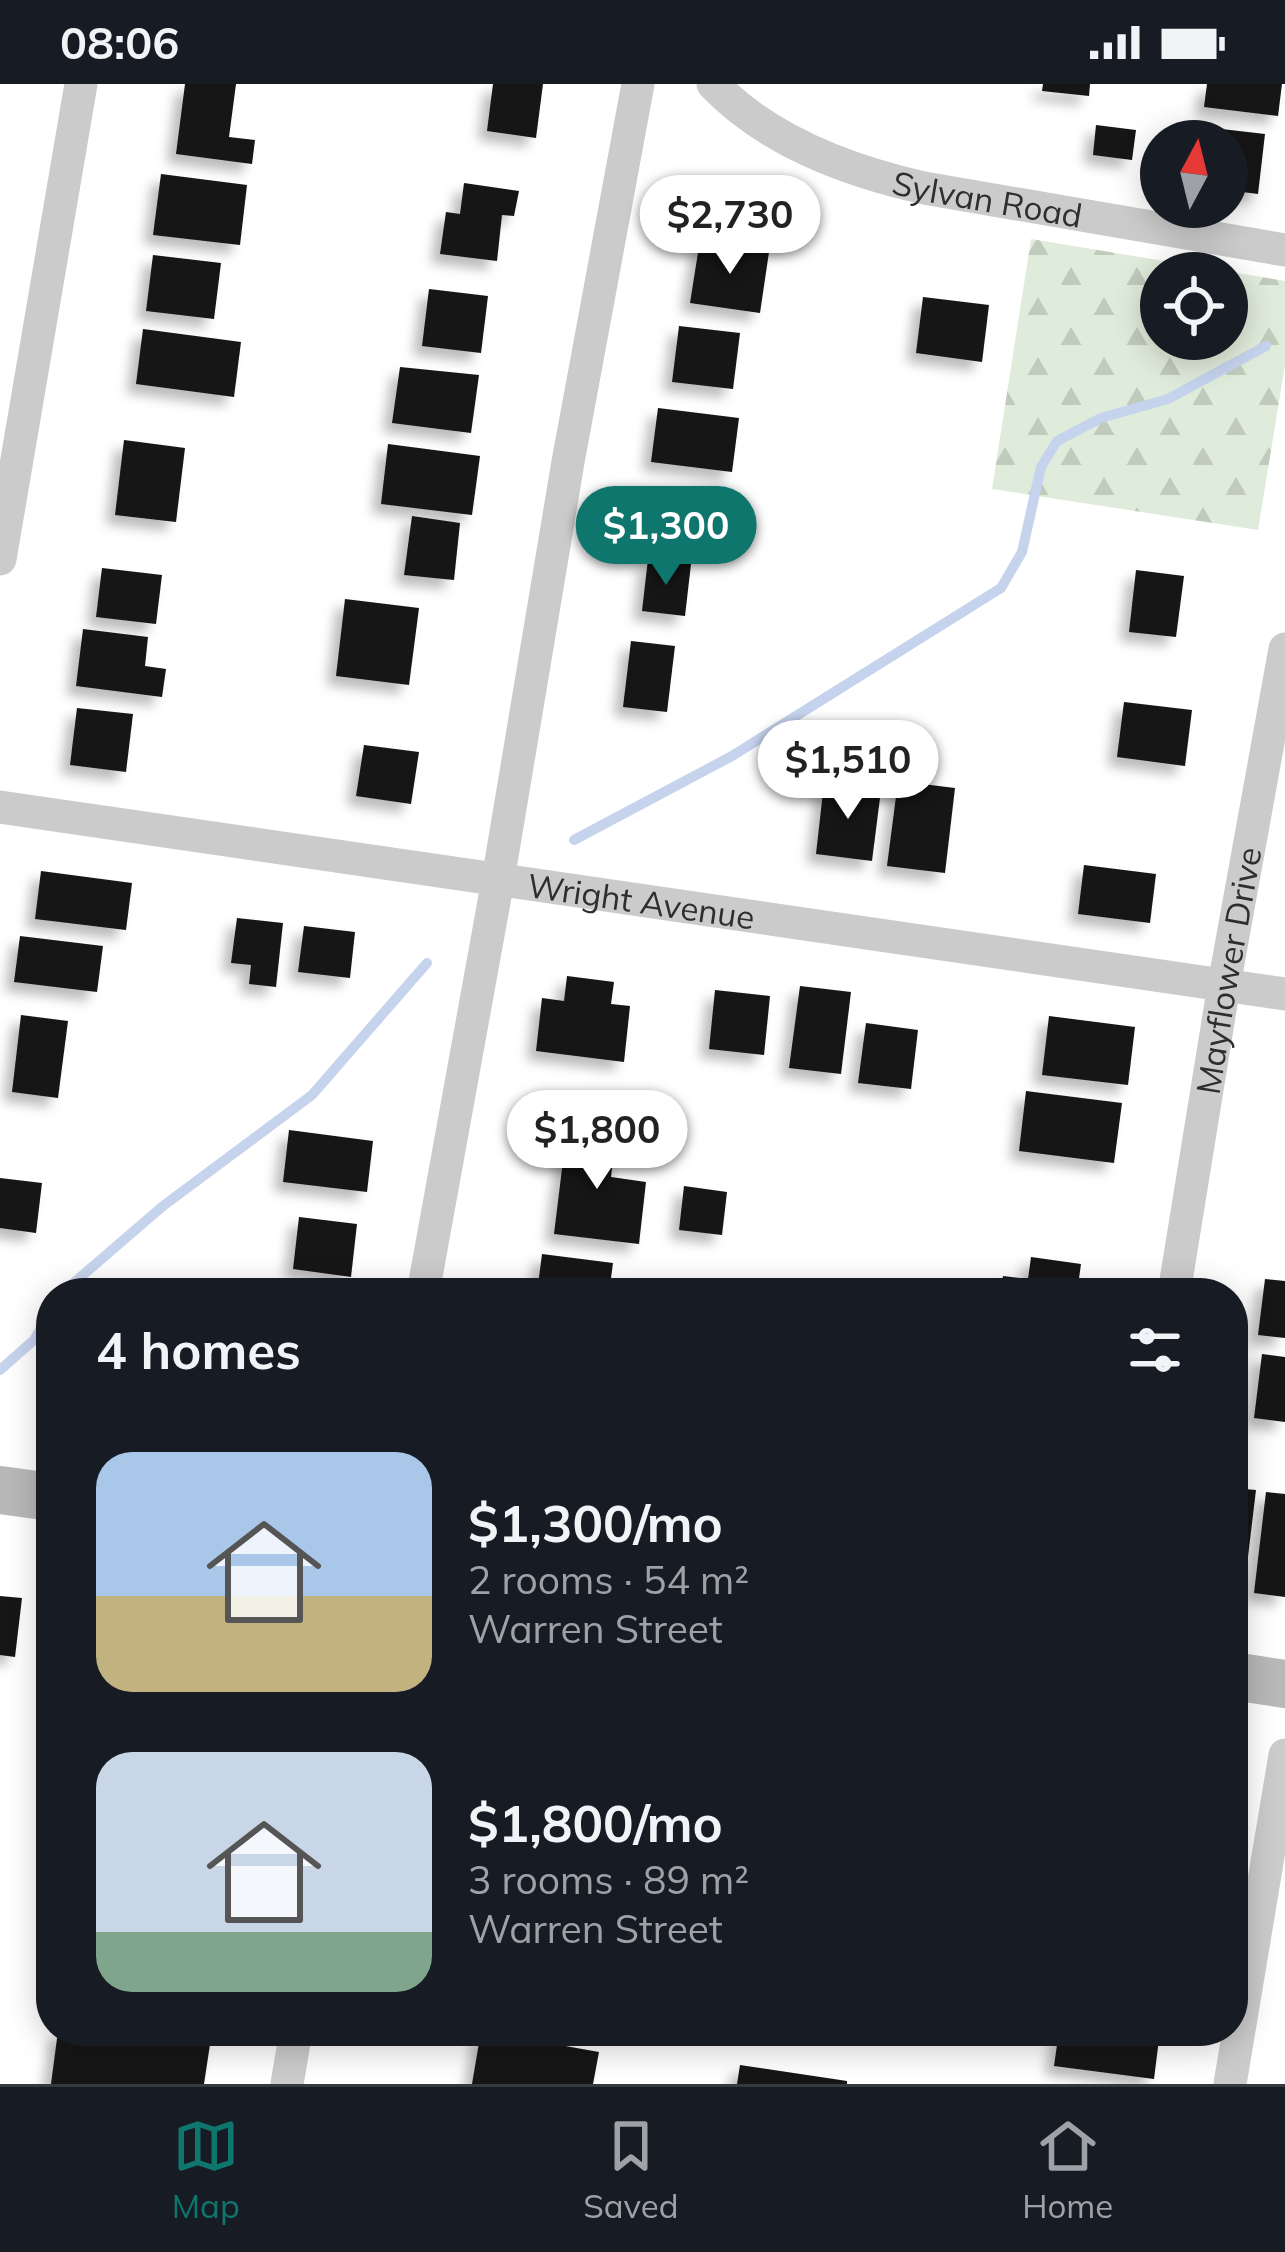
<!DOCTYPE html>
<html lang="en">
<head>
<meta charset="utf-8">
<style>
	body { margin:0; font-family:Mulish,sans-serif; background:#242831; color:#f1f3f6; height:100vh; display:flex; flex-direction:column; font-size:45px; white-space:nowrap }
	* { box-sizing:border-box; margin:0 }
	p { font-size:39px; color:#9ea1a6 }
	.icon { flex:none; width:66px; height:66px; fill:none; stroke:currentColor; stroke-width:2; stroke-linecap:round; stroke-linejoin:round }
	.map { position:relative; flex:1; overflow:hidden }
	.panel { position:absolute; left:36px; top:1194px; width:1212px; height:768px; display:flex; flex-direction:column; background:#171b24; border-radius:48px; box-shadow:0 6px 30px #0003 }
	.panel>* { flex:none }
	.needle { width:78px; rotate:7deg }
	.controls { position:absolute; left:1140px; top:36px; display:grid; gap:24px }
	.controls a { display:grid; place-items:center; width:108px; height:108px; border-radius:50%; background:#171b24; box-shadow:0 6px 30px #0003; font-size:60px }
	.price { position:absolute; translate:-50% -102px; padding:0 27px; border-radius:42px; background:#fff; color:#222; font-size:39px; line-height:78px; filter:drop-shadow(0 3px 6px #0008) }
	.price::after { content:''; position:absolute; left:50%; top:72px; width:36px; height:27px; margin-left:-18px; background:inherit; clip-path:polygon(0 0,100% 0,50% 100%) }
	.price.current { background:#0f766e; color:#fff }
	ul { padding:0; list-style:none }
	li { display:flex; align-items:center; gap:36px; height:300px; padding:0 60px }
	li span { display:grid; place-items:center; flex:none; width:336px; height:240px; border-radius:36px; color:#555 }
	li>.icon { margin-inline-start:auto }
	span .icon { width:144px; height:144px; fill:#fffc; stroke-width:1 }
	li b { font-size:51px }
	h2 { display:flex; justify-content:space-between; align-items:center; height:144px; padding:0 60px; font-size:51px }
	.status { display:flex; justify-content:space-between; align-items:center; height:84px; padding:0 60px; background:#171b24; direction:ltr }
	.status svg { height:33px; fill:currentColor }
	.dock { display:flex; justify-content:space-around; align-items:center; height:168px; border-top:3px solid #363941; background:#171b24; font-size:33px; color:#9ea1a6 }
	.dock a { display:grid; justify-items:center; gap:6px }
	.dock .current { color:#0f766e }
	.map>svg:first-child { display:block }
	.forest { fill:url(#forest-firs); fill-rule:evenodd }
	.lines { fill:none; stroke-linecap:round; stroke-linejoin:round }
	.stream { stroke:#c6d3ed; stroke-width:10 }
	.building { fill:#151515; filter:url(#shadow) }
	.street { stroke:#cbcbcb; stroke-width:33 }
	.secondary { stroke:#b8b8b8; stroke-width:48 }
	.labels { text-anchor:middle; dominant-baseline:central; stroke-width:12; stroke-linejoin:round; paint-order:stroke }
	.street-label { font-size:33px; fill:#2e2e2e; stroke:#fff }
</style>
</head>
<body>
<div class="status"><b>08:06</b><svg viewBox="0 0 49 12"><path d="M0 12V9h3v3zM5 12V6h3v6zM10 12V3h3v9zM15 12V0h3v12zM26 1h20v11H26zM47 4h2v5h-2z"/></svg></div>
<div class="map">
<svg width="1285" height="2000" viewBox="0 0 1285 2000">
	<defs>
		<pattern id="forest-firs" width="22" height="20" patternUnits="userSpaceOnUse" patternTransform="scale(3)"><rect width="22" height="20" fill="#e0ecdb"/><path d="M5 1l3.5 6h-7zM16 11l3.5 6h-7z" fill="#c0cbbc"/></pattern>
		<filter id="shadow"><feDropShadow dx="-9" dy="9" stdDeviation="6" flood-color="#0004"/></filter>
	</defs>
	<rect width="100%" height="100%" fill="#fff"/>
	<path class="forest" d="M1031,155L1285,197V281L1258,446L992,405ZM1161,189H1227V255H1161Z"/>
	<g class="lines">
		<g class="stream">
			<polyline points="574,756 732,672 1001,504 1022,468 1041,383 1057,357 1101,334 1168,315 1266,262"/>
			<polyline points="62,1209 163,1122 312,1011 427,879"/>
			<polyline points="0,1286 34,1256 51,1227"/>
		</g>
	</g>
	<g class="building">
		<polygon points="185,0 236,0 229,53 255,56 252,80 176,70"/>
		<polygon points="493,0 543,0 536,54 487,47"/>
		<polygon points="1043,0 1090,0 1089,12 1042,7"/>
		<polygon points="1207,0 1282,0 1278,32 1204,23"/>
		<polygon points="1096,41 1136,46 1132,76 1093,71"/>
		<polygon points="1187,41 1265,50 1258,110 1227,106 1227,57 1185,57"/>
		<polygon points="161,90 247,101 240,161 153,151"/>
		<polygon points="464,99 519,107 514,132 502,131 497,177 440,170 446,128 460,130"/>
		<polygon points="709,99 768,110 766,123 792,127 788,157 703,145"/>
		<polygon points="700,156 769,168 760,229 690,219"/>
		<polygon points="153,171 221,179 214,235 146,227"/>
		<polygon points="429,205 488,212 481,269 422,262"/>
		<polygon points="923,213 989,221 982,278 916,269"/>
		<polygon points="679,242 740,249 733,305 672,298"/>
		<polygon points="143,245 241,258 234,313 136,300"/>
		<polygon points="400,283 479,291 471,349 392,339"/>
		<polygon points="658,324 739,334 732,388 651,378"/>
		<polygon points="124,356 185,364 176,438 115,431"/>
		<polygon points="388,360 480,372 472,431 381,420"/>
		<polygon points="654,403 721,411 714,461 647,453"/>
		<polygon points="412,432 460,439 454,496 404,491"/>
		<polygon points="648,475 691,480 685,532 642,527"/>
		<polygon points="102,484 162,491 156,540 96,533"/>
		<polygon points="1136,486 1184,492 1176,553 1129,548"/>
		<polygon points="345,515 419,524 409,601 336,592"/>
		<polygon points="83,545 148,553 145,582 166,585 162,613 76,602"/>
		<polygon points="631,557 675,562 667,628 623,623"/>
		<polygon points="1124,618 1192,626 1185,682 1117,673"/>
		<polygon points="77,624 133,630 126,688 70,681"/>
		<polygon points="364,661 419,668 411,720 356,712"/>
		<polygon points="898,697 955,704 945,789 887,782"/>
		<polygon points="824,699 881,706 872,777 816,770"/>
		<polygon points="1084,781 1156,790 1150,839 1078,830"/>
		<polygon points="41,787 132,799 126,846 35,835"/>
		<polygon points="237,834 283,839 276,903 249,900 251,881 231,879"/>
		<polygon points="304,842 355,848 350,894 298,888"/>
		<polygon points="20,852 103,862 97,908 14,898"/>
		<polygon points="567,892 614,898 611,920 630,922 624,978 536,967 542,914 564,917"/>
		<polygon points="800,902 851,908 841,990 789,984"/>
		<polygon points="715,906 770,912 764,971 709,965"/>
		<polygon points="21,931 68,937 58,1014 12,1008"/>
		<polygon points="1049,932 1135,943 1128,1001 1042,991"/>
		<polygon points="866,939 918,946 911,1005 858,999"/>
		<polygon points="1026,1007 1122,1019 1114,1079 1019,1067"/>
		<polygon points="567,1044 616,1050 611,1093 646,1098 639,1160 554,1150"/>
		<polygon points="289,1046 373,1057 367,1108 283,1098"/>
		<polygon points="0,1094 42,1099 36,1149 0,1144"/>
		<polygon points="684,1102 727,1108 722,1151 679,1146"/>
		<polygon points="299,1133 357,1140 351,1193 293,1185"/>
		<polygon points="542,1170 613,1179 609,1209 537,1209"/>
		<polygon points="1031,1173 1081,1180 1077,1209 1001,1209 1003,1192 1028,1195"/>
		<polygon points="1265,1195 1285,1197 1285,1254 1258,1251"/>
		<polygon points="1262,1270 1285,1273 1285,1338 1254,1334"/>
		<polygon points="1233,1404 1256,1406 1244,1506 1233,1504"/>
		<polygon points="1266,1408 1285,1410 1285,1513 1254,1509"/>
		<polygon points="0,1512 22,1514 15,1573 0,1571"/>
		<polygon points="58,1947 212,1947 204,2000 51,2000"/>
		<polygon points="481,1947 599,1968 593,2000 472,2000"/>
		<polygon points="1059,1947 1160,1947 1154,1995 1054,1982"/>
		<polygon points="740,1981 847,1997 847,2000 737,2000"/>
	</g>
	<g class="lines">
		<g class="street">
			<path id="s1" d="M713,0C769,58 848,87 924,104L1285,166"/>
			<polyline points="0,475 81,0"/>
			<path id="s2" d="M0,723L1285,910"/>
			<polyline points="423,1209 498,796 568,378 638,0"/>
			<path id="s3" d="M1174,1209L1224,901L1285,565"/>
			<polyline points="287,2000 296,1947"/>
			<polyline points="1230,2000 1285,1671"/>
		</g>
		<g class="secondary">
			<polyline points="0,1406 51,1413"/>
			<polyline points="1233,1592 1285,1600"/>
		</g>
	</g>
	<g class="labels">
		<g class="street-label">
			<text stroke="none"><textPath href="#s1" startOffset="303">Sylvan Road</textPath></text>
			<text stroke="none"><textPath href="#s2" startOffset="648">Wright Avenue</textPath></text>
			<text stroke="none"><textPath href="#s3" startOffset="327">Mayflower Drive</textPath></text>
		</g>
	</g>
</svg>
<div class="controls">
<a><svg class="needle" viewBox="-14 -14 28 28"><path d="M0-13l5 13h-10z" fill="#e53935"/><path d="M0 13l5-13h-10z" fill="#9ea1a6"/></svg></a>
<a><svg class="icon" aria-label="locate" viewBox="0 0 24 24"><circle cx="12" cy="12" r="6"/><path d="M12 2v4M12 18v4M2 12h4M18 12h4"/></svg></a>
</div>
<b class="price" style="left:730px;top:193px">$2,730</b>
<b class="price current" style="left:666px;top:504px">$1,300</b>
<b class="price" style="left:848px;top:738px">$1,510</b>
<b class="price" style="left:597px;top:1108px">$1,800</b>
<section class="panel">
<h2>4 homes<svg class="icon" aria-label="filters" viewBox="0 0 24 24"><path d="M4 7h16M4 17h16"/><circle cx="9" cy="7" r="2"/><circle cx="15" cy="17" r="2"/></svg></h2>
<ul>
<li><span style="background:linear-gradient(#a9c7e8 60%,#c2b280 0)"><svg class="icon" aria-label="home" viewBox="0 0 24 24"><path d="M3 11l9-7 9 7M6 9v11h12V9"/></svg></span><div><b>$1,300/mo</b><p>2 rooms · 54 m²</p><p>Warren Street</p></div></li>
<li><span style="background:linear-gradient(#c9d6e8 75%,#7fa58c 0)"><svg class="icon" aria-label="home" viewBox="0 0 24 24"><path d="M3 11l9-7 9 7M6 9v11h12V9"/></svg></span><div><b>$1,800/mo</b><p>3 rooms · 89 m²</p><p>Warren Street</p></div></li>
</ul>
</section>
</div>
<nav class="dock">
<a class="current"><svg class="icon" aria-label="map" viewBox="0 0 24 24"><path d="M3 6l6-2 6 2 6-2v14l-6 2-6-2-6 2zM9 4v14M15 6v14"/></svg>Map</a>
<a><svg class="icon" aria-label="saved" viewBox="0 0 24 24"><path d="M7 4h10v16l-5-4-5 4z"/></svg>Saved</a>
<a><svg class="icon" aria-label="home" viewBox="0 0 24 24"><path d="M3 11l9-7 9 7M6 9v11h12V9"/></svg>Home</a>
</nav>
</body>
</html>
